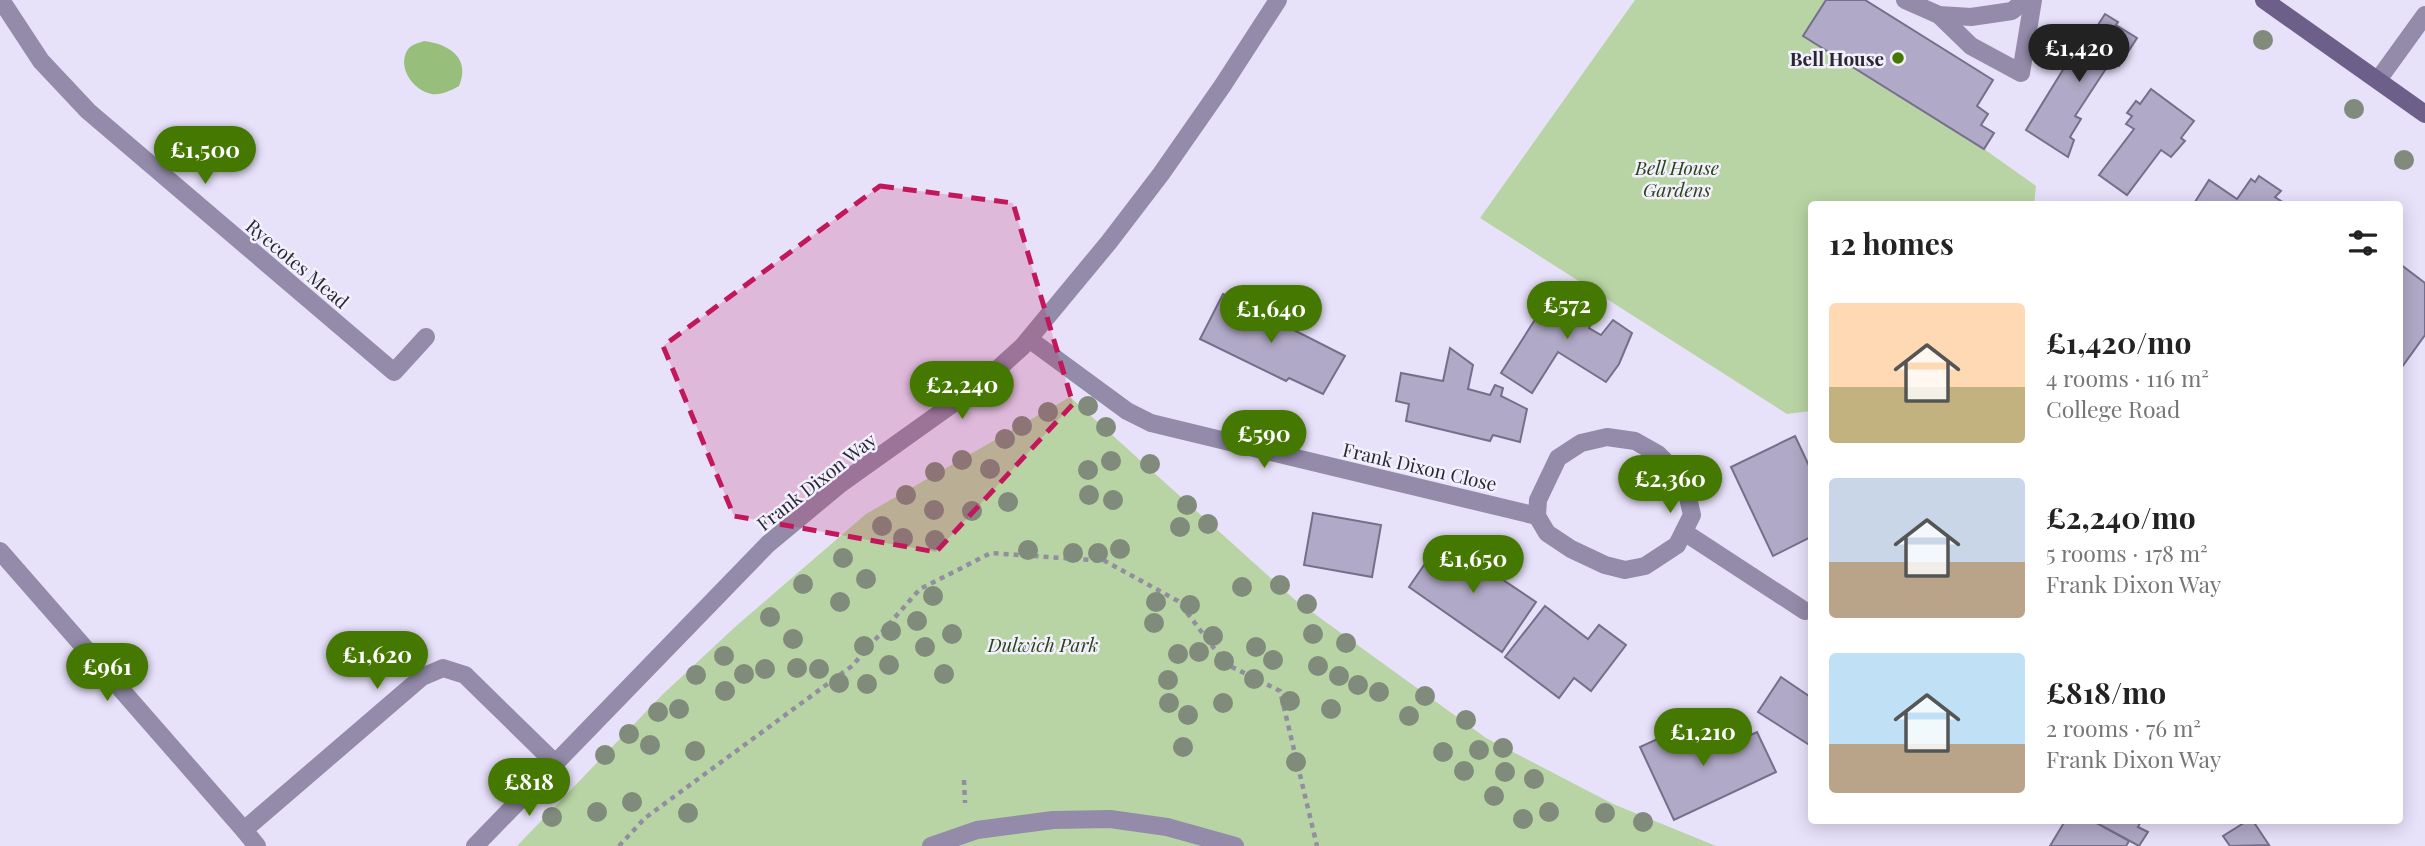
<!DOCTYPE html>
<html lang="en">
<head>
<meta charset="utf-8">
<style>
	body { margin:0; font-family:"Playfair Display",serif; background:#f2f2f2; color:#222; height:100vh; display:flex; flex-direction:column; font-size:26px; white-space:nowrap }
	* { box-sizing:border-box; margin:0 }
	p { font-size:23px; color:#767676 }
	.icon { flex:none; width:38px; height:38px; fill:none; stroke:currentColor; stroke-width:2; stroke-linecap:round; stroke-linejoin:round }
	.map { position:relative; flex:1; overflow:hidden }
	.details { position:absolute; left:1808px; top:201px; width:595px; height:623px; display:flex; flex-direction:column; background:#fff; border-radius:7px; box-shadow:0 4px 18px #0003 }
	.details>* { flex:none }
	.price { position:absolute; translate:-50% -60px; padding:0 16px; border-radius:24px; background:#457801; color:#fff; font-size:23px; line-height:46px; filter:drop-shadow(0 2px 4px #0008) }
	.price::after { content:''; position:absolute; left:50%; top:42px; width:21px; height:16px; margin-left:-10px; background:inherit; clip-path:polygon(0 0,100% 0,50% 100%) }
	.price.on { background:#222; color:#fff }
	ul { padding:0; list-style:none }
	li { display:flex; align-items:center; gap:21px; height:175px; padding:0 21px }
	li span { display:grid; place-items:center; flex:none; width:196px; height:140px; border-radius:7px; color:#555 }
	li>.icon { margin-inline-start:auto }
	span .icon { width:84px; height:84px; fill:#fffc; stroke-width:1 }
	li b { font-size:30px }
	h2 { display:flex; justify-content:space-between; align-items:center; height:84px; padding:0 21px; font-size:30px }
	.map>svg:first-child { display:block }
	.green { fill:#b8d4a4 }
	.water { fill:#97be7b }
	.building { fill:#b0a9c7; stroke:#766f8b; stroke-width:2 }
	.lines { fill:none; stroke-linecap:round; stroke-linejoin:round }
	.path { stroke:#928da0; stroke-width:4.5; stroke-dasharray:5 5; stroke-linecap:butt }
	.lane { stroke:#938ba9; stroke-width:18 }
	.street { stroke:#938ba9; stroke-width:18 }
	.secondary { stroke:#6c608b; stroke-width:18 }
	.tree { fill:#808b7c }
	.marked { fill:#c2185b; fill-opacity:0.2; stroke:#c2185b; stroke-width:5; stroke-dasharray:14 9; stroke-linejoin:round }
	.poi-dot { fill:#457801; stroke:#f3f0fd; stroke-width:2.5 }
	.labels { text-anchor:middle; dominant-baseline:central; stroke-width:5; stroke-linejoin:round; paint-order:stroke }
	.poi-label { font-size:19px; font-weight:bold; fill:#2a2733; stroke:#f3f0fd; text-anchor:end }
	.park-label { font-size:19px; font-style:italic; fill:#2b4415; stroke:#f3f0fd }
	.street-label { font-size:19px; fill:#2a2733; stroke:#f3f0fd }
</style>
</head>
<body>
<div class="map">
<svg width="2425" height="846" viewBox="0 0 2425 846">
	<rect width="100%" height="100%" fill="#e7e1fa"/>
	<g class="green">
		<polygon points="1635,0 1826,0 1803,37 1984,149 2036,186 2034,205 1811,205 1811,411 1787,414 1480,218"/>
		<polygon points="1070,397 1294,599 1486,738 1613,804 1716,846 517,846 662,695 735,627 866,514"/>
	</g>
	<path class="water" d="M424,41C449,44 471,58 459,86C450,91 438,97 428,93C411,88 396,64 409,48C413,44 419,43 424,41Z"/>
	<g class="building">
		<polygon points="1826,0 1865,0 1993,80 1977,106 1988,114 1981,125 1994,133 1984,149 1803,36"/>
		<polygon points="2105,14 2118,22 2116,25 2137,38 2119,66 2111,61 2075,116 2081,119 2070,137 2074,140 2068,157 2026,130 2080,42 2085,45"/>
		<polygon points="2151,89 2194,121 2181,138 2185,141 2171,157 2161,150 2127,195 2099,175 2134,129 2126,124 2132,116 2127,113 2136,101 2140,104"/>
		<polygon points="2259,176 2281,191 2275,197 2287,205 2193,205 2209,180 2237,199 2251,179 2255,182"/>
		<polygon points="2400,264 2425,283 2425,335 2399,371"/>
		<polygon points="1559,282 1599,309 1589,328 1601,335 1613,320 1632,333 1619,364 1606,382 1558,352 1532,393 1501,373"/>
		<polygon points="1223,294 1345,356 1323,394 1289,378 1286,381 1200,339"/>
		<polygon points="1450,348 1473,365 1468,389 1490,395 1495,385 1503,388 1501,396 1527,409 1520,442 1493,435 1490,441 1406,421 1409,404 1396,401 1401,373 1443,381"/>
		<polygon points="1795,436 1811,470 1811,537 1773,556 1731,467"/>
		<polygon points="1313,513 1381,525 1372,577 1304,565"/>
		<polygon points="1442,539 1536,602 1502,652 1409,587"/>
		<polygon points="1545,606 1588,639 1599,625 1626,645 1591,691 1574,678 1559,698 1505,657"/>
		<polygon points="1781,677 1809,696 1811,692 1811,746 1758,712"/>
		<polygon points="1697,721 1711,753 1757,732 1776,772 1674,820 1640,747"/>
		<polygon points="2065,821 2093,821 2129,841 2126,846 2050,846"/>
		<polygon points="2093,821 2141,821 2138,827 2148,832 2139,846"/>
		<polygon points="2247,821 2253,821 2269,845 2230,846 2223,836"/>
	</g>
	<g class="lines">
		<g class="path">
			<polyline points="964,780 965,803"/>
			<polyline points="619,846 645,818 852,666 920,589 991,553 1105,561 1178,601 1226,664 1280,691 1317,846"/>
		</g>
		<g class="lane">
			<polyline points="1905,0 1939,15 1971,17 2012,11 2025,0"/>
			<polyline points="1939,15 1971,46 2021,73 2033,0"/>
			<polyline points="1684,532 1805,611"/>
			<polyline points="931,846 977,830 1053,820 1110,819 1167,827 1235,846"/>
		</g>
		<g class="street">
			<polyline points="1,0 41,61 88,111 394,372 426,337"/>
			<polyline points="2378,80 2425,15"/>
			<polyline points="1029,339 1127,411 1151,423 1537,516"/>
			<polygon points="1607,437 1635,441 1658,454 1670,466 1686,489 1692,515 1677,545 1645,566 1625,570 1605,565 1571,549 1547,533 1537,516 1538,500 1558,458 1581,443"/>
			<polyline points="0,551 244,830"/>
			<polyline points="257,846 244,830 422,677 443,668 465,675 555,763"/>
			<polyline points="475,846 768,544 839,485 982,383 1022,347 1109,242 1161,174 1223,85 1278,0"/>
		</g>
		<polyline class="secondary" points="2264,0 2425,114"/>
	</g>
	<g class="tree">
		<circle cx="2263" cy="40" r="10"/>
		<circle cx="2354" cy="109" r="10"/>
		<circle cx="2404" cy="160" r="10"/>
		<circle cx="1088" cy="406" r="10"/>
		<circle cx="1048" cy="412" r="10"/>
		<circle cx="1022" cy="426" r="10"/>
		<circle cx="1106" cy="427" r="10"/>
		<circle cx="1005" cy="439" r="10"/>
		<circle cx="962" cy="460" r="10"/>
		<circle cx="1111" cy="461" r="10"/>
		<circle cx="1150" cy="464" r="10"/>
		<circle cx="990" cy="469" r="10"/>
		<circle cx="1088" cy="470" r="10"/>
		<circle cx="935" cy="472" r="10"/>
		<circle cx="906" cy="495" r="10"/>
		<circle cx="1089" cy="495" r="10"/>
		<circle cx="1113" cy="500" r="10"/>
		<circle cx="1008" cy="502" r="10"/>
		<circle cx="1187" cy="505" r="10"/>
		<circle cx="934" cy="510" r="10"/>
		<circle cx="972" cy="511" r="10"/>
		<circle cx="1208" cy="524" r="10"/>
		<circle cx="882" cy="526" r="10"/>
		<circle cx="1180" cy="527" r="10"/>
		<circle cx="903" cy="538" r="10"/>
		<circle cx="935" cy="540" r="10"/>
		<circle cx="1120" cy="549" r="10"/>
		<circle cx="1028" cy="550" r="10"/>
		<circle cx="1073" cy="553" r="10"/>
		<circle cx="1098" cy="553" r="10"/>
		<circle cx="843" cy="558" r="10"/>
		<circle cx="866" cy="579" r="10"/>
		<circle cx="803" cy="584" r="10"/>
		<circle cx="1280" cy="585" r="10"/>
		<circle cx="1242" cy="587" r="10"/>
		<circle cx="933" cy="596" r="10"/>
		<circle cx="840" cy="602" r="10"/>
		<circle cx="1156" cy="602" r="10"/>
		<circle cx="1307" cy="604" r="10"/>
		<circle cx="1190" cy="605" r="10"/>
		<circle cx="770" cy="617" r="10"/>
		<circle cx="917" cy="621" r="10"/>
		<circle cx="1154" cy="623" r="10"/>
		<circle cx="891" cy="631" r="10"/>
		<circle cx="952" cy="634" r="10"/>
		<circle cx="1313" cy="634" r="10"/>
		<circle cx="1213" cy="636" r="10"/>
		<circle cx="793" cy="639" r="10"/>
		<circle cx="1346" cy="643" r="10"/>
		<circle cx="864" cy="646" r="10"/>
		<circle cx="925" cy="647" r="10"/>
		<circle cx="1256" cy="647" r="10"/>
		<circle cx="1199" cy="652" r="10"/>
		<circle cx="1178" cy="654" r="10"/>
		<circle cx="724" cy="656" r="10"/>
		<circle cx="1273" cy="660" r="10"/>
		<circle cx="1224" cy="661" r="10"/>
		<circle cx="889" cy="665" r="10"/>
		<circle cx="1318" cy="666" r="10"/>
		<circle cx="797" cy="668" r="10"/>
		<circle cx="765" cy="669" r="10"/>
		<circle cx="819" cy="669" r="10"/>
		<circle cx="744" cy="674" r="10"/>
		<circle cx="944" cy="674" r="10"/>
		<circle cx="696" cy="675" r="10"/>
		<circle cx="1339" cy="676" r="10"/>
		<circle cx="1254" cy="679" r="10"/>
		<circle cx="1168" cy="680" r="10"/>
		<circle cx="839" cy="683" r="10"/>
		<circle cx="867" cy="684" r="10"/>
		<circle cx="1358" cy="685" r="10"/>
		<circle cx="725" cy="691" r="10"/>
		<circle cx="1379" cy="692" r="10"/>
		<circle cx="1425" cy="696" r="10"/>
		<circle cx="1290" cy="701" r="10"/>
		<circle cx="1169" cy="703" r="10"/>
		<circle cx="1223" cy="703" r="10"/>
		<circle cx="679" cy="709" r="10"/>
		<circle cx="1331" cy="709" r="10"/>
		<circle cx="658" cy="712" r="10"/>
		<circle cx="1188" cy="715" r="10"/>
		<circle cx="1409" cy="716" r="10"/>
		<circle cx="1466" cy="720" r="10"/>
		<circle cx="629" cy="734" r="10"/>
		<circle cx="650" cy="745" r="10"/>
		<circle cx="1183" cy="747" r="10"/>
		<circle cx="1503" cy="748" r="10"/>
		<circle cx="1479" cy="750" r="10"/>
		<circle cx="695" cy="751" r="10"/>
		<circle cx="1443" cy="752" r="10"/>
		<circle cx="605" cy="755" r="10"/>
		<circle cx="1296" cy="762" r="10"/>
		<circle cx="1464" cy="771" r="10"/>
		<circle cx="1505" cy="772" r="10"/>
		<circle cx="1534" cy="779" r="10"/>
		<circle cx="1494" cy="796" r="10"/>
		<circle cx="632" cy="802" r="10"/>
		<circle cx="597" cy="812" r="10"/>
		<circle cx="1549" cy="812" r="10"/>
		<circle cx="688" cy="813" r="10"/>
		<circle cx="1605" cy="813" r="10"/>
		<circle cx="552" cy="817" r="10"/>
		<circle cx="1523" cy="819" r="10"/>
		<circle cx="1643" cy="822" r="10"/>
	</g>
	<path class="marked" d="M880,186L1013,203L1073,404L936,552L734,516L663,346Z"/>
	<circle class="poi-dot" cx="1898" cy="58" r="7"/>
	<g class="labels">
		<g class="poi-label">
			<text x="1884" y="58">Bell House</text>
		</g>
		<g class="park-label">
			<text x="1677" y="167">Bell House<tspan x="1677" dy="22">Gardens</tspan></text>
			<text x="1043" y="644">Dulwich Park</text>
		</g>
		<g class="street-label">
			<text transform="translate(298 263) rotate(40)">Ryecotes Mead</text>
			<text transform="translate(1420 466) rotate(13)">Frank Dixon Close</text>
			<text transform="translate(816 481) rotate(-38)">Frank Dixon Way</text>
		</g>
	</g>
</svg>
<b class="price on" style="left:2079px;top:84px">£1,420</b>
<b class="price" style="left:205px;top:186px">£1,500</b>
<b class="price" style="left:1567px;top:341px">£572</b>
<b class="price" style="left:1271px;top:345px">£1,640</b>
<b class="price" style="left:962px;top:421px">£2,240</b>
<b class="price" style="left:1264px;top:470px">£590</b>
<b class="price" style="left:1670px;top:515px">£2,360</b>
<b class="price" style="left:1473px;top:595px">£1,650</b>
<b class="price" style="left:377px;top:691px">£1,620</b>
<b class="price" style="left:107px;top:703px">£961</b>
<b class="price" style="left:1703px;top:768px">£1,210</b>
<b class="price" style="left:529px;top:818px">£818</b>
<section class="details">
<h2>12 homes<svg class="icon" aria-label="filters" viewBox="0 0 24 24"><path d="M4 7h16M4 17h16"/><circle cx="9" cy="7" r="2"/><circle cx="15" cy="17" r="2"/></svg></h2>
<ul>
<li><span style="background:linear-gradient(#ffd9b3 60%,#c2b280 0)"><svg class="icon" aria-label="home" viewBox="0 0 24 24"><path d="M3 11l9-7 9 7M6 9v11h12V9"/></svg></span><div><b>£1,420/mo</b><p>4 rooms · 116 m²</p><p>College Road</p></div></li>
<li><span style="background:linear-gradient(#c9d6e8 60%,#b9a48a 0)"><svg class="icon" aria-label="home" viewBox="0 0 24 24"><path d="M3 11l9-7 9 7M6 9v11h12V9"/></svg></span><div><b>£2,240/mo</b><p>5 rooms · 178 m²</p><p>Frank Dixon Way</p></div></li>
<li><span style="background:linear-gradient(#bfe0f5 65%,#b9a48a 0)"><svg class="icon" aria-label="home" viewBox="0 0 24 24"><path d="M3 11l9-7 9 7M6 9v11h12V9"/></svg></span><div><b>£818/mo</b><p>2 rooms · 76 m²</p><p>Frank Dixon Way</p></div></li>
</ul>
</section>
</div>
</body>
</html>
